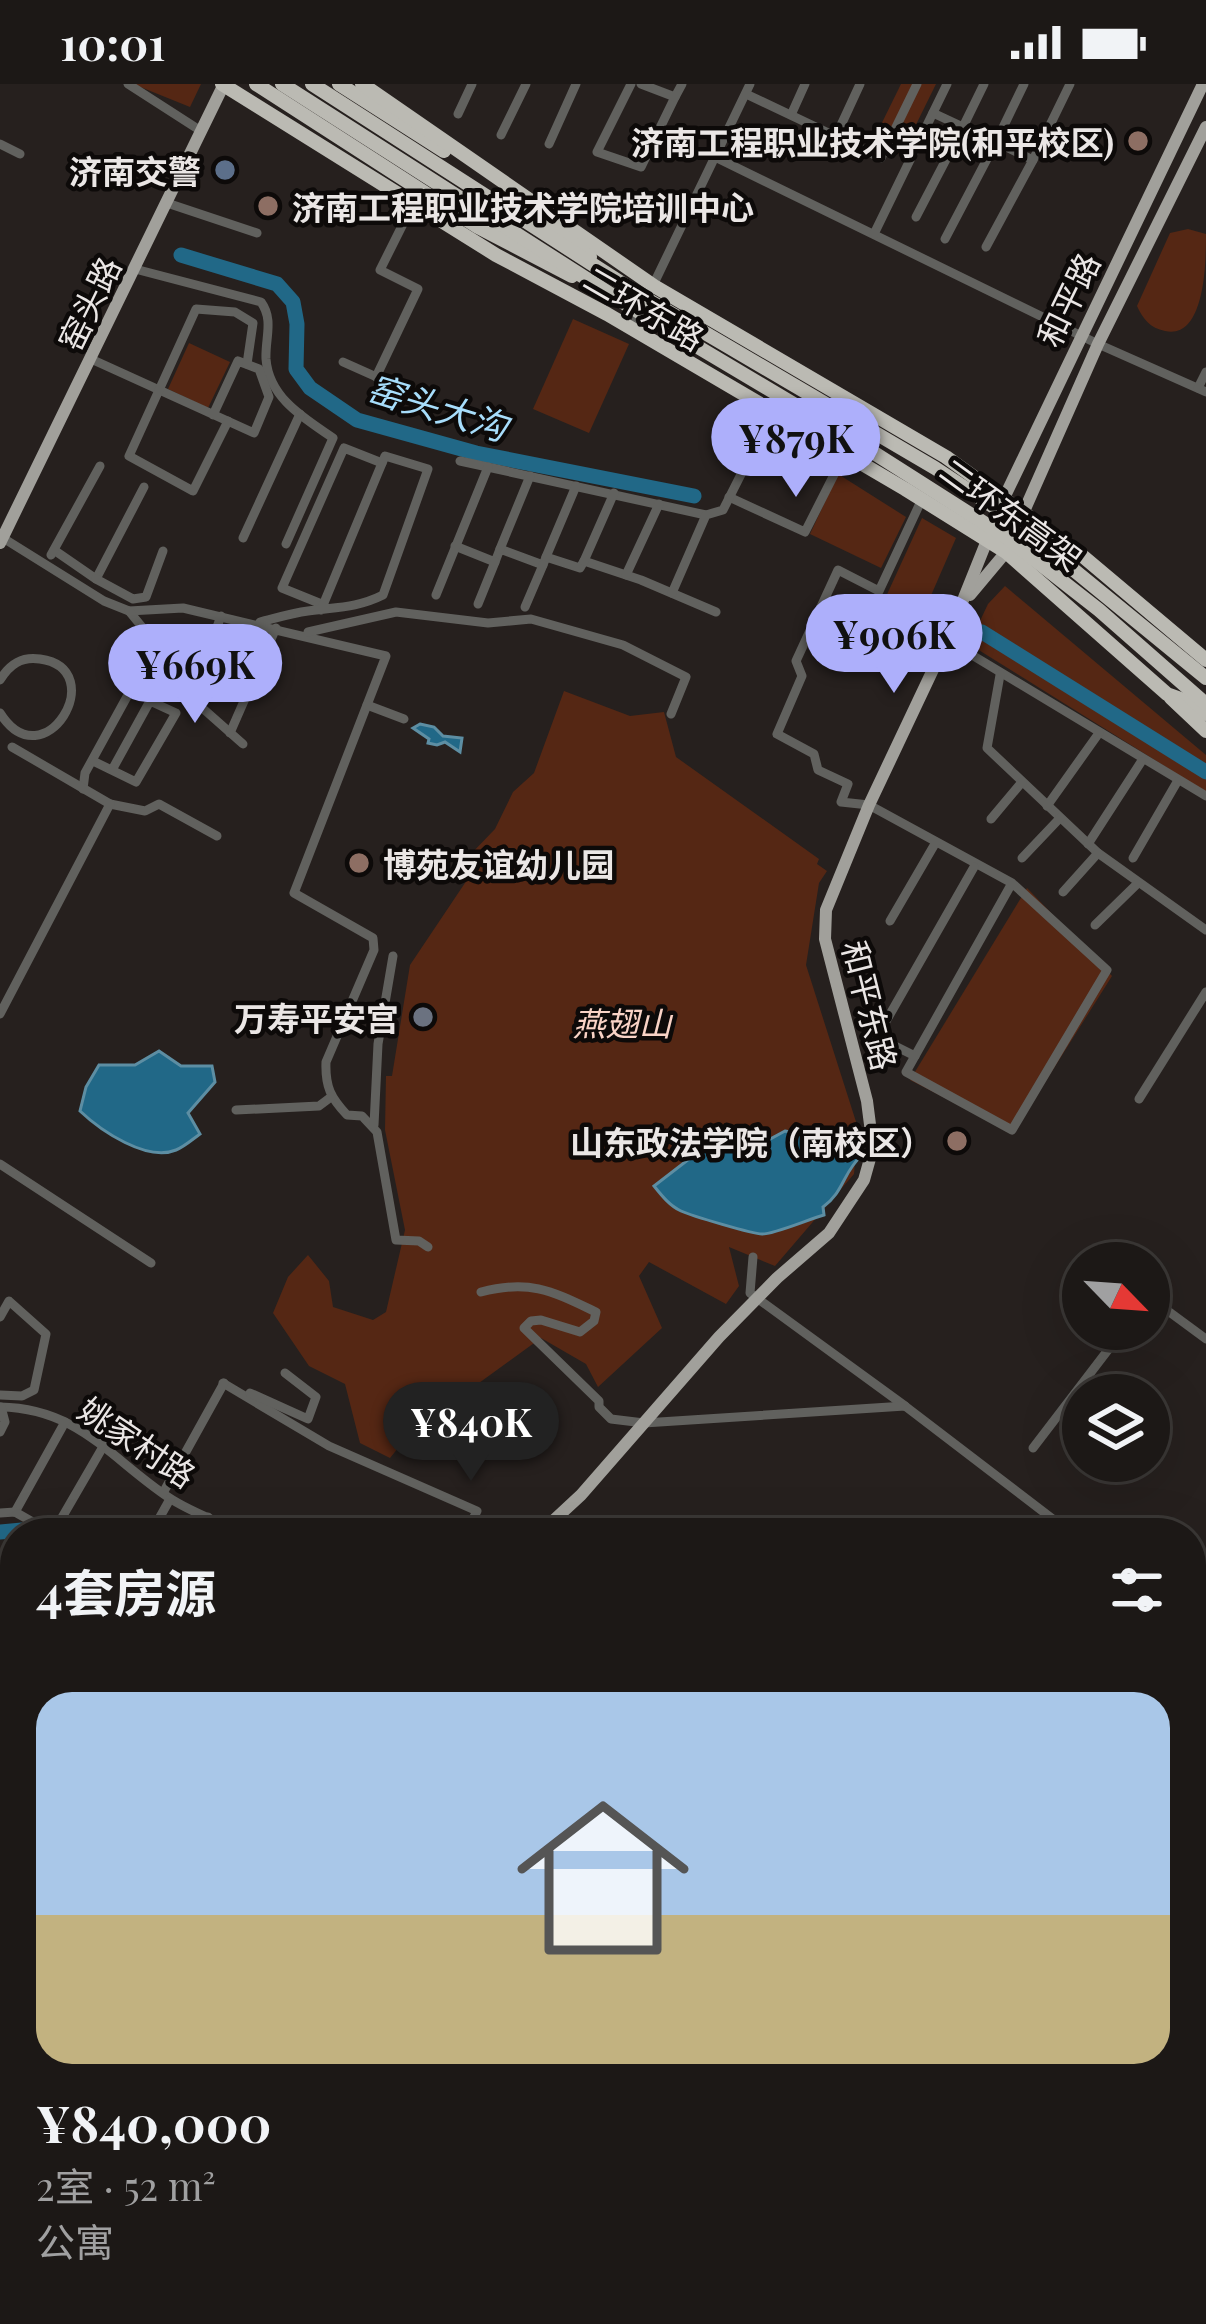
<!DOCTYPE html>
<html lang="zh">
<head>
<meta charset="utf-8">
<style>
	body { margin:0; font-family:"Playfair Display","Noto Sans SC",serif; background:#292523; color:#f1f3f6; height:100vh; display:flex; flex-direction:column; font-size:45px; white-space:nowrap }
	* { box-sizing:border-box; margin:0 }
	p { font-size:39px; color:#a0a0a1 }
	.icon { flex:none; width:66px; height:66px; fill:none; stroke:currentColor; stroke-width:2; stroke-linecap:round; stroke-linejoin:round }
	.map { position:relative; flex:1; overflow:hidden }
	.details { position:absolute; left:0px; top:1434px; width:1206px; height:807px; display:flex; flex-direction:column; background:#1c1816; border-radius:48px 48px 0 0; box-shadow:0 12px 48px #0002,0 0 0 3px #3a3735 }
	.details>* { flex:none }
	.needle { width:78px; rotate:115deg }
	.controls { position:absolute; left:1062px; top:1158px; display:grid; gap:24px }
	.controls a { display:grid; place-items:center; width:108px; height:108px; border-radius:50%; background:#1c1816; box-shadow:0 12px 48px #0002,0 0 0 3px #3a3735; font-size:60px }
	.price { position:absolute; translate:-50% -102px; padding:0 27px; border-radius:42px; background:#adaffb; color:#111; font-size:39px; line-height:78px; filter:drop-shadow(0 3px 6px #0008) }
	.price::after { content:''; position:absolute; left:50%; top:72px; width:36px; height:27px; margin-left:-18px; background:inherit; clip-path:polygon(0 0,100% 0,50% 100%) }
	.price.selected { background:#222; color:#fff }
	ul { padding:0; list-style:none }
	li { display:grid; align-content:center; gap:24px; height:636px; padding:0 36px }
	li+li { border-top:3px solid #3a3735 }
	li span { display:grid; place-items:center; height:372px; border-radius:36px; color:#555 }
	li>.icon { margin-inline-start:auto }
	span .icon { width:216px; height:216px; fill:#fffc; stroke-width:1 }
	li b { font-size:51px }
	h2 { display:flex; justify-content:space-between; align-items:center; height:144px; padding:0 36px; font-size:51px }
	.status { display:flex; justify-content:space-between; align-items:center; height:84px; padding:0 60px; background:#1c1816; direction:ltr }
	.status svg { height:33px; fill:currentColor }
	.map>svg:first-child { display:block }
	.green { fill:#552714 }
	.water { fill:#216887; stroke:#5d8ea3; stroke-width:3 }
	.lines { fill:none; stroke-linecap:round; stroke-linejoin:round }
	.river { stroke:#216887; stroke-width:15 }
	.minor { stroke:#61615e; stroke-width:9 }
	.major { stroke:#a1a09b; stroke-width:12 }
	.highway { stroke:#bbbab3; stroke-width:14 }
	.highway-bridge { stroke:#bbbab3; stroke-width:14 }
	.education-dot { fill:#8d6e63; stroke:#0d0a09; stroke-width:4.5 }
	.service-dot { fill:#5c6f8a; stroke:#0d0a09; stroke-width:4.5 }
	.worship-dot { fill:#6b7280; stroke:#0d0a09; stroke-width:4.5 }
	.labels { text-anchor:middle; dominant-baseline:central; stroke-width:9; stroke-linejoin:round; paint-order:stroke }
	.poi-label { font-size:33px; font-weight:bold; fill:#eae6e5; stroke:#0d0a09; text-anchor:end }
	.street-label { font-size:33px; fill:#eae6e5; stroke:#0d0a09 }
	.park-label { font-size:33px; font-style:italic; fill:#f9d3c6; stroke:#0d0a09 }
	.water-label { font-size:36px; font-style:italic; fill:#a7ddfb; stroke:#0d0a09 }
</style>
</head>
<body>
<div class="status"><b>10:01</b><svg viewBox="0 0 49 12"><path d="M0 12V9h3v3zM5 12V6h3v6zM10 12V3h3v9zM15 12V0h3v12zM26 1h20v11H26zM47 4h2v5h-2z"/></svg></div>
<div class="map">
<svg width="1206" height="2240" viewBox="0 0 1206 2240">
	<rect width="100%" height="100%" fill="#26201e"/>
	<g class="green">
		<polygon points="133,0 201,0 190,23"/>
		<polygon points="901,0 936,0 901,71 873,57"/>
		<path d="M1188,145L1206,150C1206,175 1206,256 1165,247C1150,244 1143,235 1137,222L1170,149Z"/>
		<polygon points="573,235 629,260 589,349 533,325"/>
		<polygon points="189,259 230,278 208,324 168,305"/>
		<polygon points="838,390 906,433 881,484 810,450"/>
		<polygon points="922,434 956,454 919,539 884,517"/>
		<polygon points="1005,502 1206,671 1206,708 969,560 988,520"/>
		<polygon points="564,607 630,632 664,628 676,673 819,775 817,780 827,787 819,799 806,881 858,1044 854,1090 775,1182 729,1163 739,1202 726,1220 649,1178 639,1192 662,1244 598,1303 586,1280 541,1254 450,1320 441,1311 390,1374 360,1359 345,1300 309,1282 273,1229 288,1193 308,1171 329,1197 333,1223 373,1236 386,1228 405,1146 385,1046 386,992 392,992 410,881 471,790 475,783 469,772 495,745 513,708 534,689"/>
		<polygon points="1027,804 1112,892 1013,1049 910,996"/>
		<polygon points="1191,2053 1206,2057 1206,2207 1191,2208"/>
		<polygon points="1033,2226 1119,2226 1098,2240 1028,2240"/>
	</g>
	<g class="water">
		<polygon points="420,640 434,643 443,652 462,654 460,668 445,658 437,661 428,659 429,655 413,644"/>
		<path d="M159,967L181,982H212L215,998L188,1029L200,1050C193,1055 184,1063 176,1066C147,1078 101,1047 80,1027L86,1003L99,981H135Z"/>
		<path d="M785,1047L801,1050L841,1047L862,1071C843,1088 844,1108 823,1123L824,1131C809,1135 775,1150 762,1150C753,1150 692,1132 681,1127C670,1122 662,1112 654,1102L715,1055L722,1058L738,1049L761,1060Z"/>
	</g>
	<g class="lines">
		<g class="river">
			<polyline points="181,171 277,200 293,218 297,240 296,285 310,304 357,336 476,369 694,412"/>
			<polyline points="982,548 1206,688"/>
			<polyline points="0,1448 22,1446"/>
		</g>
		<g class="minor">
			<polyline points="128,0 201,47"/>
			<polyline points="631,0 597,68 641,83 675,13"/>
			<polyline points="641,0 675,13 682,0"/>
			<polyline points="746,10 881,74 917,0"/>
			<polyline points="458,30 472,0"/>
			<polyline points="791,31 805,0"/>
			<polyline points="501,51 526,0"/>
			<polyline points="836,52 860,0"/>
			<polyline points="0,60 20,70"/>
			<polyline points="549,60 576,0"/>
			<polyline points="717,74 1098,260 1206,308"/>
			<polyline points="1033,76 1070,0"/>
			<polyline points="167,119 257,149"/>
			<polyline points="916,133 963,43 933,29"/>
			<polyline points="874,150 947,0"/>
			<polyline points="945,155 996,58 963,43 984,0"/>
			<polyline points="986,163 1033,76 996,58 1024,0"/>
			<path d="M135,185L261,218C274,236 265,254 266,275C269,314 304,334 333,354L286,460"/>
			<polyline points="632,245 750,0"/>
			<polyline points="91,275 254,349 269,313 259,285 238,277 213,331"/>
			<polyline points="343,278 399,303"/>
			<polyline points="376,293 418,205 380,186 414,118"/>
			<polyline points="1198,304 1206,288"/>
			<polyline points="228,337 193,407 129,372 196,225 235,228 253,239 247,280"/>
			<polyline points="460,377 706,431"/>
			<polyline points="729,413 805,448 845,369"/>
			<polyline points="922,415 879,507 838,486 796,577 802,592 777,650 814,670 818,686 848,700 841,718 869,721 1012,799 1107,886 1012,1046 906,988 1012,799"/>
			<path d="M3,454L104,517L129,527L183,524L386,572L294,809L373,854L374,866L326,978C325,1003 331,1014 347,1031L362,1032L377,1048L396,1156L419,1157L428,1163"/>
			<polyline points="243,454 300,330"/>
			<polyline points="455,462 495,478 500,465 543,481 546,473 580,484 584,477 641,496 716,528"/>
			<polyline points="500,465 530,392"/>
			<polyline points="54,466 96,495 144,403"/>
			<polyline points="51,471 100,382"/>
			<polyline points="546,473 576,402"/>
			<polyline points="584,477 614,409"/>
			<polyline points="626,491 659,420"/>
			<polyline points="96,495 133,515 146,513 163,467"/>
			<polyline points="672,509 706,431 723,426 773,327"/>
			<polyline points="436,511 488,383"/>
			<polyline points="478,520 495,478"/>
			<polyline points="324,521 282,504 344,364 382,379"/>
			<polyline points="525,523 543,481"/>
			<polyline points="221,532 191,614 243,660"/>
			<path d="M260,538C276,534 292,529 308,527C336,523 357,524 383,511L428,385L385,372L321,526"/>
			<polyline points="308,548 396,528 488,539 531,535 623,561 686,593 671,630"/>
			<polyline points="947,556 1206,712"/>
			<polyline points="1000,591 987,664 1098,769 1206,846"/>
			<path d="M0,596C9,581 21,572 40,575C112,585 44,699 0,629"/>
			<polyline points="367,621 404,635"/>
			<polyline points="230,649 276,544"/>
			<polyline points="95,678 136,698 176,629 150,617 112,686"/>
			<polyline points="83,705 85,689 140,589 129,573 142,543 129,527"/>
			<polyline points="110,720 145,727 159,720 217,752"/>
			<polyline points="1047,722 1099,649"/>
			<polyline points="991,735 1022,698"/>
			<polyline points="1088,760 1141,678"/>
			<polyline points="1022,774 1060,734"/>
			<polyline points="1133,774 1177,698"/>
			<polyline points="1063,808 1098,769"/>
			<polyline points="890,837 936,758"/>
			<polyline points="1095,841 1137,800"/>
			<polyline points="0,930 110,720 12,663"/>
			<polyline points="915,972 877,953 974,783"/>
			<polyline points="1139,1015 1206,908"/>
			<polyline points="236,1026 319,1022 331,1013"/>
			<polyline points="374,1041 378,960 393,872"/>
			<polyline points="0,1080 151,1179"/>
			<polyline points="753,1173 750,1209 905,1322"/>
			<path d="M481,1208C530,1195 552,1207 596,1228L594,1237L580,1248L541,1236L531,1237L524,1244L599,1317V1323L611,1335L644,1339L905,1322L1071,1449"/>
			<polyline points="1149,1213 1206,1255"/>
			<polyline points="0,1233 9,1217 46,1250 34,1306 22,1312 0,1311"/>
			<polyline points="223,1299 329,1362 477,1427 466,1449"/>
			<polyline points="250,1309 308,1335 316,1313 285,1289"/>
			<path d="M0,1323C78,1324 110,1374 168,1413C190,1428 219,1438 243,1449"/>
			<polyline points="0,1348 5,1338 1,1323"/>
			<polyline points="1033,1364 1124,1245"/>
			<polyline points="163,1409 224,1299"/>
			<polyline points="15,1428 65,1338"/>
			<polyline points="0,1429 15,1428 52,1449"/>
			<polyline points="53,1449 104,1361"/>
			<polyline points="151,1449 170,1415"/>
			<polyline points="199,1449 208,1433"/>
			<polyline points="0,1580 15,1563"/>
			<polyline points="1191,1583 1206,1595"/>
			<polyline points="0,1617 15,1627"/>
			<polyline points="0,1653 15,1628"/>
			<polyline points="8,1739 15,1727"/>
			<polyline points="0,1816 13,1824 0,1847"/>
			<polyline points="1191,2033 1206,2037"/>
			<polyline points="279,2226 309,2240"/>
			<polyline points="257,2240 273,2226"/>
			<polyline points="877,2240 882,2226"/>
			<polyline points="1023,2240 1028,2226"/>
		</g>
		<g class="major">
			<polyline points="0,459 224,0"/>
			<polyline points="970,511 1006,468 1098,260 1206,43"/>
			<polyline points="540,1449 581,1411 719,1253 777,1194 829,1149 864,1096 873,1064 867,1017 825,855 826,826 869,721 947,556 1004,414 1203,0"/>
			<polyline points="1191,1526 1206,1507"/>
			<polyline points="1191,1552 1206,1534"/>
			<polyline points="0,1735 15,1744"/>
			<polyline points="76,2240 84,2226"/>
			<polyline points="637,2240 643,2226"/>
			<polyline points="658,2240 664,2226"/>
		</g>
		<g class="highway">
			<polyline points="222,0 496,171 607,230 905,405 1006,468 1167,610 1189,618 1206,630"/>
			<polyline points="256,0 478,143 572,192"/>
			<polyline points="339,0 444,67"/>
			<polyline points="362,0 654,202 946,373 1079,469 1206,576"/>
			<polyline points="522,120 590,173"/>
			<polyline points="1171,614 1206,647"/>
		</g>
		<g class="highway-bridge">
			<polyline points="282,0 629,222 849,353 1003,451 1099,526 1206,620"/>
			<polyline points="312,0 637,209 935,384 1009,433 1206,594"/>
		</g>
	</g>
	<g class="education-dot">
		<circle cx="1138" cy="57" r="12"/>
		<circle cx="268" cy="122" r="12"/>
		<circle cx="359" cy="779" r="12"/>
		<circle cx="957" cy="1057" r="12"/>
	</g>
	<circle class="service-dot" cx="225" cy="86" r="12"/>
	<circle class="worship-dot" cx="423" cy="933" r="12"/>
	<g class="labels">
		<g class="poi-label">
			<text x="1114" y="57">济南工程职业技术学院(和平校区)</text>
			<text x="201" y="86">济南交警</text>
			<text x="292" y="122" text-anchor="start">济南工程职业技术学院培训中心</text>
			<text x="383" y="779" text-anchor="start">博苑友谊幼儿园</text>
			<text x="399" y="933">万寿平安宫</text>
			<text x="933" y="1057">山东政法学院（南校区）</text>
		</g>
		<g class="street-label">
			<text transform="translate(1067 215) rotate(-64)">和平路</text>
			<text transform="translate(88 219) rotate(-64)">窑头路</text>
			<text transform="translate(645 223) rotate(30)">二环东路</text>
			<text transform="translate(1012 429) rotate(36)">二环东高架</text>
			<text transform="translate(871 921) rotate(76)">和平东路</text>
			<text transform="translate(138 1357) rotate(34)">姚家村路</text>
		</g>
		<g class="park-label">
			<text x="622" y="938">燕翅山</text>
		</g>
		<g class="water-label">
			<text transform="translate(438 322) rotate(17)">窑头大沟</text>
		</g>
	</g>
</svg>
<div class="controls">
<a><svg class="needle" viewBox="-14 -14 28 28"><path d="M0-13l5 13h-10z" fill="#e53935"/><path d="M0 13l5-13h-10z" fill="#a0a0a1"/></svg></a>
<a><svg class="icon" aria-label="layers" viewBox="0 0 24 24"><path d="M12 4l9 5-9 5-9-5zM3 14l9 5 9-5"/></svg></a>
</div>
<b class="price" style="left:796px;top:416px">¥879K</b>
<b class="price" style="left:894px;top:612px">¥906K</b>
<b class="price" style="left:195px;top:642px">¥669K</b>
<b class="price selected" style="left:471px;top:1400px">¥840K</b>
<section class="details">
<h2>4套房源<svg class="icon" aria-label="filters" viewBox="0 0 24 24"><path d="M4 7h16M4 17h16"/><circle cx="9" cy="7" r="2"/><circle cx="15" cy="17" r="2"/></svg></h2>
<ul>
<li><span style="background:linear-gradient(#a9c7e8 60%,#c2b280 0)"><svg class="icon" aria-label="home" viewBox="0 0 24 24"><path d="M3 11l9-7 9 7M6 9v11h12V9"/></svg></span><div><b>¥840,000</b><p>2室 · 52 m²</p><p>公寓</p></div></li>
</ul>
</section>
</div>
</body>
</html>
